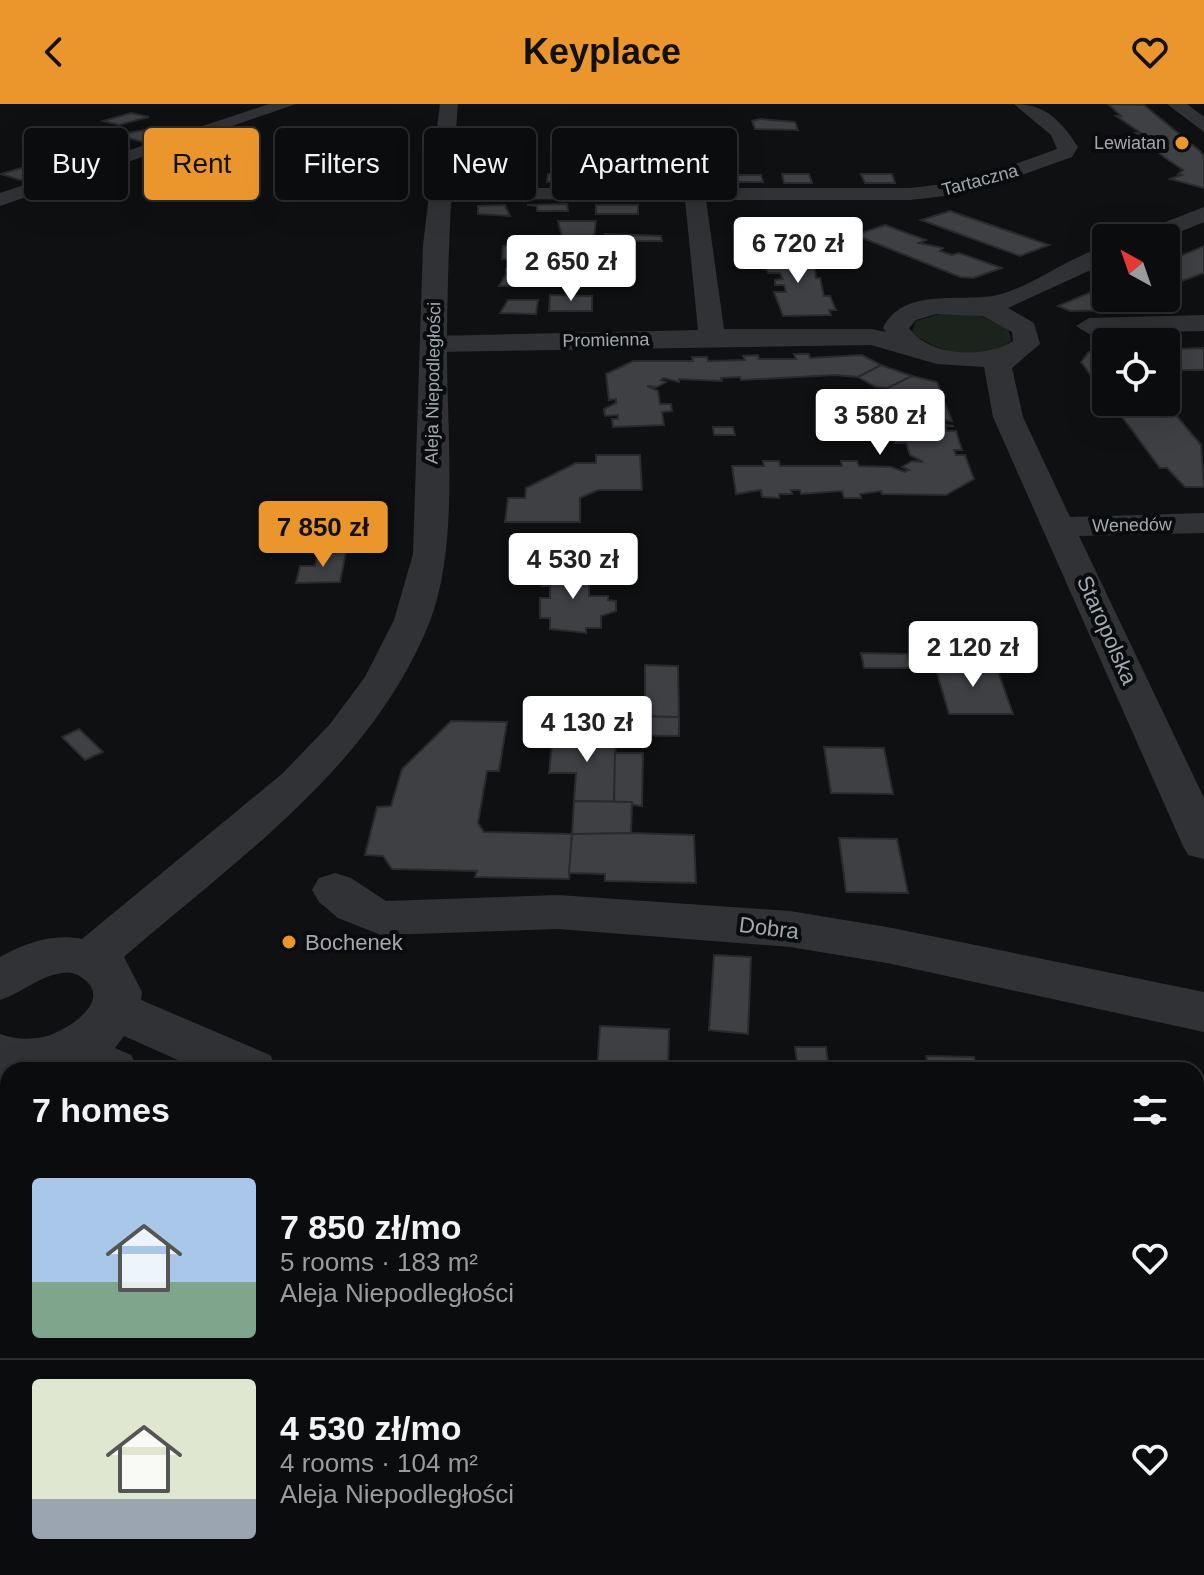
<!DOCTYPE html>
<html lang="en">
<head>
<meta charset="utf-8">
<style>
	body { margin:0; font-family:Arial,sans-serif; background:#141516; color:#f1f3f6; height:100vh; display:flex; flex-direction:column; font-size:30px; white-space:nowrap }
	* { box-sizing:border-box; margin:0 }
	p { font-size:26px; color:#9a9b9d }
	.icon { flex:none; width:44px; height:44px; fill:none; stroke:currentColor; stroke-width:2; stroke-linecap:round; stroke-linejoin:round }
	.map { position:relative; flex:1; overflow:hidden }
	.panel { position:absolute; left:0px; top:958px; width:1204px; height:514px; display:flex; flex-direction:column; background:#0b0c0d; border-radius:24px 24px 0 0; box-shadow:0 8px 32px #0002,0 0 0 2px #2b2c2e }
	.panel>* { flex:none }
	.guide { position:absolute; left:24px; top:24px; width:800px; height:72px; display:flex; gap:16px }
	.needle { width:52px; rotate:320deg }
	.controls { position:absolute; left:1092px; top:120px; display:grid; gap:16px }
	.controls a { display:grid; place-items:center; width:88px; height:88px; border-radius:8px; background:#0b0c0d; box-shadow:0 8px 32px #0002,0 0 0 2px #2b2c2e; font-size:40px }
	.price { position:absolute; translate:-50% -68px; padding:0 18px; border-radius:8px; background:#fff; color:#222; font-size:26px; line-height:52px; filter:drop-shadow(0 2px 4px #0008) }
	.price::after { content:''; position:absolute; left:50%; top:48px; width:24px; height:18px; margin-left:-12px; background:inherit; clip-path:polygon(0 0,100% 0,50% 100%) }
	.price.current { background:#eb962d; color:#111 }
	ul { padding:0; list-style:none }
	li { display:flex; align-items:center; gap:24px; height:200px; padding:0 32px }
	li+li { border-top:2px solid #2b2c2e }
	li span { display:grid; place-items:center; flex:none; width:224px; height:160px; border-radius:8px; color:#555 }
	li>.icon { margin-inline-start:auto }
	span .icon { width:96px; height:96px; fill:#fffc; stroke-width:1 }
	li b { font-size:34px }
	h2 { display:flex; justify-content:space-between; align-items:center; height:96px; padding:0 32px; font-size:34px }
	.chip { padding:0 28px; border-radius:8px; background:#0b0c0d; box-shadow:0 8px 32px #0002,0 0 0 2px #2b2c2e; font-size:28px; line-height:72px }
	.chip.current { background:#eb962d; color:#111 }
	header { display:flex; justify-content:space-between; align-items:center; height:104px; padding:0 32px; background:#eb962d; color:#111; font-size:36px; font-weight:800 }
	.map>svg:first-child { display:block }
	.green { fill:#1c231c }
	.building { fill:#3e4044; stroke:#292a2d; stroke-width:2 }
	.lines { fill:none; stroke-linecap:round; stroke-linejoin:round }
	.minor { fill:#313236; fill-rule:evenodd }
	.tertiary { fill:#313236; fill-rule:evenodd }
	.poi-dot { fill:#eb962d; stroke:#0a0b0c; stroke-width:3 }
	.labels { text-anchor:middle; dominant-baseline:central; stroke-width:8; stroke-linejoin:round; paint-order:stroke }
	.far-poi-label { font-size:18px; fill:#a1a8b1; stroke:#0a0b0c; text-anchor:end }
	.far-street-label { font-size:18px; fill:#a1a8b1; stroke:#0a0b0c }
	.street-label { font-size:22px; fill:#a1a8b1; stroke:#0a0b0c }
	.poi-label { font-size:22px; fill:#a1a8b1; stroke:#0a0b0c; text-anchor:start }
</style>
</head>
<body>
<header><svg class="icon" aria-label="back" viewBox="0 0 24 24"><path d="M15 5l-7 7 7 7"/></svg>Keyplace<svg class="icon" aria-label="heart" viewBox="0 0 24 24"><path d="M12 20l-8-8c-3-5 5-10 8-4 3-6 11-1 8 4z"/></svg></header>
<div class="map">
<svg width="1204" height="1471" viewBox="0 0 1204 1471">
	<rect width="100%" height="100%" fill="#0f1011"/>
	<g class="green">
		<path d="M943,209L981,212L1008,224L1011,236C987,262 934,248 912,228L916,217Z"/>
		<polygon points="0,994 8,994 8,1464 910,1464 923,1471 0,1471"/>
	</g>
	<g class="building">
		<polygon points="1108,0 1144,1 1200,47 1204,52 1204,84 1170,75 1182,71 1178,70 1183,66 1164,53 1157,47 1162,47 1136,29 1141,29 1116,12 1121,12"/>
		<polygon points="131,9 149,13 119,21 103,17"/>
		<polygon points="760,15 795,18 798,26 755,25 752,17"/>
		<polygon points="150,25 168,30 143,38 117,31"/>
		<polygon points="90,31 97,33 122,39 108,44 77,36"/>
		<polygon points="640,41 655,41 662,58 646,61"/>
		<polygon points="688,41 699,42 698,51 676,50 677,45 687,46"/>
		<polygon points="589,47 590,57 559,55 559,51 566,51 566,48"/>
		<polygon points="722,55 725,67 708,67 706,58"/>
		<polygon points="44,57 59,61 54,63 58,64 20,76 1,70"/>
		<polygon points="681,65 716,70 717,79 677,78 676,68"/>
		<polygon points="548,70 575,70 575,78 547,78"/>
		<polygon points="782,70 809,70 812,79 784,79"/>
		<polygon points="861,70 892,70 895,79 865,79"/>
		<polygon points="734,71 761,71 763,78 735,78"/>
		<polygon points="567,100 568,107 537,107 537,102 527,101"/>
		<polygon points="505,101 510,112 478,110 478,102"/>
		<rect x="596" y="101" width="42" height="9"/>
		<polygon points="950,107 1049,141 1020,152 921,116"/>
		<polygon points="558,117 596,117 594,133 562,133"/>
		<polygon points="885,121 926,136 919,139 943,144 940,147 952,151 959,149 1002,164 973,174 960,173 855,131"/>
		<polygon points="605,130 661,132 662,137 605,137"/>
		<polygon points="588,141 589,154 561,154 560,142"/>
		<polygon points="503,142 533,142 532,150 539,150 539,155 502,155"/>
		<polygon points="1204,142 1204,169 1168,182 1175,185 1166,188 1166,158"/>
		<polygon points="804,149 814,157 816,174 820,174 824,192 830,192 836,206 829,206 831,211 783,212 774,188 786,188 784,181 775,181 775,176 783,175 780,169 768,169 760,151"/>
		<polygon points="561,154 589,154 589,162 561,163"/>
		<polygon points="506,165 562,165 561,182 534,182 534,178 544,178 545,173 506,170"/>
		<polygon points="506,170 535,170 535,173 545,173 544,178 534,178 534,182 499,182"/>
		<polygon points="1103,183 1106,183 1106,194 1166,193 1176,205 1070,207 1058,202"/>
		<polygon points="550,191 592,192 592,207 549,207"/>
		<polygon points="508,196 538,196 536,210 500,209"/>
		<polygon points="1172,241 1175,245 1204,244 1204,266 1166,266 1166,242"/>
		<polygon points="1097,246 1106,246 1106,292 1081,258 1089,248"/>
		<polygon points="794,250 809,250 810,254 862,251 881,261 858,273 835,271 741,276 740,273 721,274 722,277 679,275 679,278 664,274 661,276 666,278 657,283 647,282 658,287 660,300 671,300 672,307 662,308 664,321 613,323 612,315 618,315 618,311 605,312 604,305 616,299 616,295 609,296 606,270 633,257 693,257 692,253 707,253 708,257 745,256 743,252 758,251 759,255 796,255"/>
		<polygon points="881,261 889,264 912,272 888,284 876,283 858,273"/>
		<polygon points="912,272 937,278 943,294 935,294 937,299 945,299 952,317 943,316 946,321 954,322 945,322 947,327 956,327 962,346 954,346 956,351 965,351 974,375 946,391 882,390 881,387 860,390 861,394 844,394 842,387 801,390 800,386 791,386 792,390 779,390 779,394 762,393 761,386 736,390 732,362 764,362 763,357 779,357 780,362 842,362 841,357 857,357 859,362 891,363 905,368 909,366 902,363 912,357 923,358 910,351 906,339 895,339 893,332 904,332 897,311 887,311 884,304 895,304 888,284"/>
		<polygon points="1111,298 1165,298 1201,341 1204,383 1185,383 1167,364 1160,364"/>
		<polygon points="713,323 733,323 735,331 714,331"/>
		<polygon points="596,351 640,351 642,386 598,386 580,394 580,418 505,418 508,394 525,394 526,384 576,359 596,359"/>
		<polygon points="318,448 346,448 340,478 296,479 300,462 315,462"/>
		<polygon points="589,463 589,492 608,492 608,496 616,497 616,507 601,512 601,524 586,524 586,529 550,525 550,514 540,514 540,494 550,494 550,482 542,482 542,464"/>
		<polygon points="861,549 907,550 911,564 864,564"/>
		<polygon points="934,559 995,559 1013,610 949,610"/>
		<polygon points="645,561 678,562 679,613 645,613"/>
		<polygon points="555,611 679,613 679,632 553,630"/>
		<polygon points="451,617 507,618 499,667 487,667 478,719 484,728 572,730 569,775 475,773 477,767 392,765 383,752 365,751 377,703 391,702 402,665"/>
		<polygon points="79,625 103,648 85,656 62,633"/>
		<polygon points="553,630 616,631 614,698 574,697 576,669 549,669"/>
		<polygon points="824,643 884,644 893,690 831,689"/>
		<polygon points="615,649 643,649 642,702 614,698"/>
		<polygon points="574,697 632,698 631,731 572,730"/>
		<polygon points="631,729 694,731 696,779 605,777 605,770 569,769 572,730"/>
		<polygon points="839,734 897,735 908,789 846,788"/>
		<polygon points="714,851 751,853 748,930 709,926"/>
		<polygon points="600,922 669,925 668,966 597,966"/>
		<polygon points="795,943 826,943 829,966 798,966"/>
		<polygon points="926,952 974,953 977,966 929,966"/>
		<rect x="1196" y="1090" width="8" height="40"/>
		<polygon points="1196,1222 1204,1250 1204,1313 1196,1313"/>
	</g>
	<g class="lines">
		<g class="minor">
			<polygon points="269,0 296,0 0,102 0,89"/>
			<path d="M1014,0C1046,0 1061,17 1078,43L1072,53L971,89L910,96H706L724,225H871L886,228L883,224C904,182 960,199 997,191C1035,182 1068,152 1106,143V159L1008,204L1034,219L1040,240L1012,264L1023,313L1070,413L1204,409V429L1079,432L1204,694V755L1188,751L1182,740L993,313L984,263L937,260L871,241L434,248L425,246L421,240L425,234L434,232L698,226L685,96L439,95L428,89L431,84H910L968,77L1057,45L1051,31ZM936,210L983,212L1012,228L1013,237C985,255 930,253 909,224L916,216Z"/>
			<polygon points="1167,0 1187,0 1204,13 1204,28"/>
			<polygon points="1204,103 1204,118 1165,134 1134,134 1137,129"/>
			<polygon points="1204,211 1204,227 1089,230 1076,222 1089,214"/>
			<polygon points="335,769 351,774 386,797 558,791 790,807 887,823 1204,888 1204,928 887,859 790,843 558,825 381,831 338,814 319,798 312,786 319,774"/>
		</g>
		<g class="tertiary">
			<path d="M440,0H458C451,83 447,164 447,247C447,329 459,441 430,517C373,662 237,755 124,853L142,888L141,896L270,951L278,966H200L124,932L115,944L131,951L139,966H8V975L0,972V930C14,935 28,936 43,933C63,929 113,899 85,876C78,870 71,867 62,869C39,872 22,889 0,896V853C25,839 53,829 82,835L283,669L330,620L365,573L394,516L413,450L423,141Z"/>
			<polygon points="1196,1447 1204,1471 1124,1471 1121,1464 1196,1464"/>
		</g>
	</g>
	<g class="poi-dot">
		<circle cx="1182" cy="39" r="8"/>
		<circle cx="289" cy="838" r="8"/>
	</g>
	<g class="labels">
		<g class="far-poi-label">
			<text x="1166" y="39">Lewiatan</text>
		</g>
		<g class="far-street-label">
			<text transform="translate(980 76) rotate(-15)">Tartaczna</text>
			<text transform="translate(606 236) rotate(-1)">Promienna</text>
			<text transform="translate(433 279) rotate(-89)">Aleja Niepodległości</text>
			<text transform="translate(1132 421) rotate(-1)">Wenedów</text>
		</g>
		<g class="street-label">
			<text transform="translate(1107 526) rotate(66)">Staropolska</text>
			<text transform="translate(769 824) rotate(7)">Dobra</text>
		</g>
		<g class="poi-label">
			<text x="305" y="838">Bochenek</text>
		</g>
	</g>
</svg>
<div class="controls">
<a><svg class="needle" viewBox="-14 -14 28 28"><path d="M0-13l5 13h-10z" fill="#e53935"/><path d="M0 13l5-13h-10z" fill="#9a9b9d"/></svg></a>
<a><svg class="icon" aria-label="locate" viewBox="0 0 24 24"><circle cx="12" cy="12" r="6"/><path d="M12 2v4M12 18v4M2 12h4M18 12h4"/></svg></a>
</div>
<b class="price" style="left:798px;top:181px">6 720 zł</b>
<b class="price" style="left:571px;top:199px">2 650 zł</b>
<b class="price" style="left:880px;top:353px">3 580 zł</b>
<b class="price current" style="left:323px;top:465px">7 850 zł</b>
<b class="price" style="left:573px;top:497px">4 530 zł</b>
<b class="price" style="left:973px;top:585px">2 120 zł</b>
<b class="price" style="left:587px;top:660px">4 130 zł</b>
<div class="guide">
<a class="chip">Buy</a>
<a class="chip current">Rent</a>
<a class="chip">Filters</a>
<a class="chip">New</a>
<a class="chip">Apartment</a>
</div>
<section class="panel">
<h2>7 homes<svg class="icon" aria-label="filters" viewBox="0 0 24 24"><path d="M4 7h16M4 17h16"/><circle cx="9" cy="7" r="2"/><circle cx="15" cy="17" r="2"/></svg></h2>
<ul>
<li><span style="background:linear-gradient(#a9c7e8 65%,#7fa58c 0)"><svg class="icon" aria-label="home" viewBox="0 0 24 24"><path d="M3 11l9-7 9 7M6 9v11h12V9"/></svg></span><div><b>7 850 zł/mo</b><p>5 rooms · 183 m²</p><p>Aleja Niepodległości</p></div><svg class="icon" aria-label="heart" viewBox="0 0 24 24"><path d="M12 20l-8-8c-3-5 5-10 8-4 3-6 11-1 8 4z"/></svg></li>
<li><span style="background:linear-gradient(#dfe7d0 75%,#9aa5b1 0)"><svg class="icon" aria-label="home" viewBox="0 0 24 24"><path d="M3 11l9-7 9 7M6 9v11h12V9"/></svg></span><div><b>4 530 zł/mo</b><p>4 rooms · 104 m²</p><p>Aleja Niepodległości</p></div><svg class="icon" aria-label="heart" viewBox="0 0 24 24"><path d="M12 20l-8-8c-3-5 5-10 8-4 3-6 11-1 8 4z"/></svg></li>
</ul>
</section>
</div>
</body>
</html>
